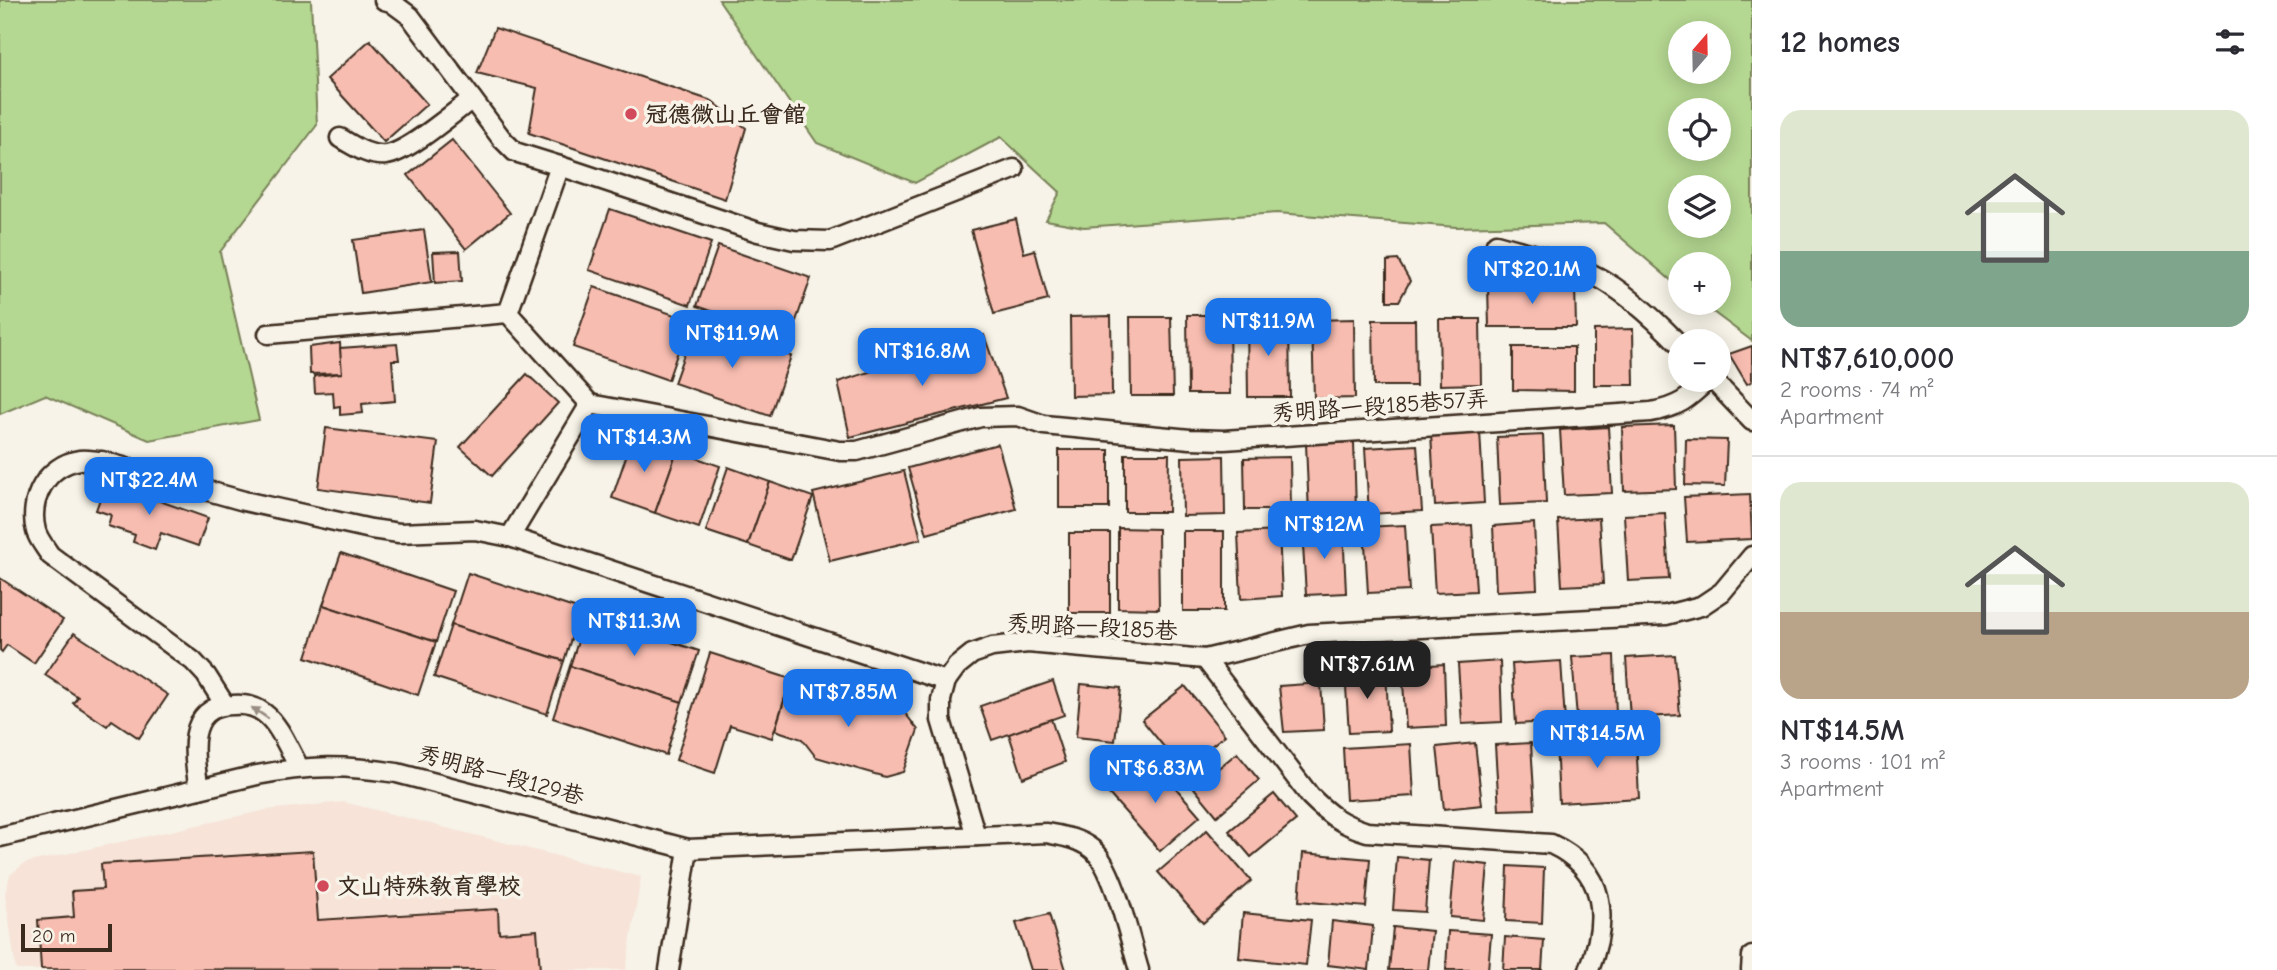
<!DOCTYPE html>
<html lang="en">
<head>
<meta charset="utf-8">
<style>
	body { margin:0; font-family:"Comic Neue","LXGW WenKai TC",sans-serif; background:#f7f7f7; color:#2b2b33; height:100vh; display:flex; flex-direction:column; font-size:26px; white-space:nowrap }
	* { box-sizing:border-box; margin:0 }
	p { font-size:23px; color:#7c7c81 }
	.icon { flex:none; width:38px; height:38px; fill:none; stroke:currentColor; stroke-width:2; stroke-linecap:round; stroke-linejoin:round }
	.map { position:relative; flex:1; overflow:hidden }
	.side { display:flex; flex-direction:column; background:#fff; width:525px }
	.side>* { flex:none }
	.needle { width:46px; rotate:20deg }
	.fabs { position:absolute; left:1668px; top:21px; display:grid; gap:14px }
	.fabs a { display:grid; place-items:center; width:63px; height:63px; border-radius:50%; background:#fff; box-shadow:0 4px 18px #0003; font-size:35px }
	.scale { position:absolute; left:21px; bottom:18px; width:91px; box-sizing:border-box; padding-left:7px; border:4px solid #3b2a1e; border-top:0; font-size:19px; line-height:24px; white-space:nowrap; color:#3b2a1e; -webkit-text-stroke:5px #f7f3e8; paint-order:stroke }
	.price { position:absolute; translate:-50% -60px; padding:0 16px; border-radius:14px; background:#1a73e8; color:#fff; font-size:23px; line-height:46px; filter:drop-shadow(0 2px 4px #0008) }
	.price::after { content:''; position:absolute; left:50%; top:42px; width:21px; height:16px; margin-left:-10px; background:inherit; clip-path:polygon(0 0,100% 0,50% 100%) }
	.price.active { background:#222; color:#fff }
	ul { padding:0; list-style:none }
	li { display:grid; align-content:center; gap:14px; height:371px; padding:0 28px }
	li+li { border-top:2px solid #e1e1e2 }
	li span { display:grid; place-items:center; height:217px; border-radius:21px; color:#555 }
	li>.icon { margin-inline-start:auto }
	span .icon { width:126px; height:126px; fill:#fffc; stroke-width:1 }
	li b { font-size:30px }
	h2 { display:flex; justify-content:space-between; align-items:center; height:84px; padding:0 28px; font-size:30px }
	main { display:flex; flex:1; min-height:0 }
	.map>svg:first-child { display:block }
	.built { fill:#f7e3d8 }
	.green { fill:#b4d791; stroke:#788058; stroke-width:2; fill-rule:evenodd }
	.building { fill:#f8bdb1; stroke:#3b2a1e; stroke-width:2 }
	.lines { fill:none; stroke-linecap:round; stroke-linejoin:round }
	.lane-casing { stroke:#3b2a1e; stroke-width:23 }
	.lane { stroke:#f7f3e8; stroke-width:18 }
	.oneway { fill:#998e83 }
	.poi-dot { fill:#d1495b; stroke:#f7f3e8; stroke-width:2.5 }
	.labels { text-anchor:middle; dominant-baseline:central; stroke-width:7; stroke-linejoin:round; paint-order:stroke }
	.poi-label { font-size:23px; font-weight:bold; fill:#3b2a1e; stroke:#f7f3e8; text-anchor:start }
	.street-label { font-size:23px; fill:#3b2a1e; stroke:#f7f3e8 }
</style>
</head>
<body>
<main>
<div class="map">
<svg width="1752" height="970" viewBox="0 0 1752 970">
	<rect width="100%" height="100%" fill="#f7f3e8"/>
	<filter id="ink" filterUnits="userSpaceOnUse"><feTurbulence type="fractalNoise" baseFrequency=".0143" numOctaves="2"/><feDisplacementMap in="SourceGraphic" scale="14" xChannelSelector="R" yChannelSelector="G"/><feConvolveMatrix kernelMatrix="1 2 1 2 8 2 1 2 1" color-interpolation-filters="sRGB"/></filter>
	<g filter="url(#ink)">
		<polygon class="built" points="344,802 641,877 626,970 16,970 5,894 10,875 25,863 266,810"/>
		<g class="green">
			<polygon points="0,0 311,0 317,125 220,252 259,420 149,440 45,395 0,414"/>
			<path d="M719,0H1752V341L1701,303H1718V264H1680V288L1604,223L1456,227L1277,213L1084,227L1046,220L1060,192L1001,137L915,183L817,143ZM1680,33H1718V72H1680ZM1680,110H1718V149H1680ZM1680,187H1718V226H1680Z"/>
		</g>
		<g class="building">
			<polygon points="495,28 712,101 746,128 725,199 529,133 537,88 477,73"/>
			<polygon points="370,40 427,104 384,142 327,79"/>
			<polygon points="452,140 510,213 466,249 408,175"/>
			<polygon points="610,209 711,243 690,305 589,270"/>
			<polygon points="1016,219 1024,253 1035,250 1048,300 994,314 971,230"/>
			<polygon points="424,230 432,282 361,293 353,240"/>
			<polygon points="718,246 811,278 790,338 697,306"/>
			<polygon points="460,251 462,281 435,283 433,252"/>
			<polygon points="1398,260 1410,281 1399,301 1387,301 1387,261"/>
			<polygon points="1488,285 1575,285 1576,327 1489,327"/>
			<polygon points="594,287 689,320 668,380 573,347"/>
			<polygon points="1187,315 1229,315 1230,394 1188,394"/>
			<polygon points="1111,316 1112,395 1071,396 1070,317"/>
			<polygon points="1130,317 1171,317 1173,396 1131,396"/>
			<polygon points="1247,318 1289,318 1290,397 1248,397"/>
			<polygon points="1354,319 1355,398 1314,399 1312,320"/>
			<polygon points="1439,319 1480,319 1481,384 1440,385"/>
			<polygon points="1373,320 1415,320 1416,386 1374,386"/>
			<polygon points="695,323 791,356 770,416 674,383"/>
			<polygon points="1633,329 1634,385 1594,385 1594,330"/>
			<polygon points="984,335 1006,398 850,437 838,382"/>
			<polygon points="340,343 342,373 310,374 309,347"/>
			<polygon points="397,344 399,360 392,360 395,401 362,404 363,413 340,415 340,406 334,407 333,392 315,393 314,376 342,373 340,348"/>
			<polygon points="1752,346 1752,381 1747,384 1729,354"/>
			<polygon points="1513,347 1574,347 1574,391 1513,390"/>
			<polygon points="527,374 558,403 492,476 460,447"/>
			<polygon points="1674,425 1676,489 1624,491 1622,427"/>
			<polygon points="1608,427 1612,493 1564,495 1560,430"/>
			<polygon points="326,428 438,442 430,503 318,488"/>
			<polygon points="1480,431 1484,503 1435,506 1431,433"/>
			<polygon points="1543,435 1546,503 1500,505 1497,437"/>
			<polygon points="633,436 677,451 655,513 612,498"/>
			<polygon points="1686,439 1727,440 1725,486 1685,485"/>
			<polygon points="1354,442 1356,512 1309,514 1306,444"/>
			<polygon points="998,444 1016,509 927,534 908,468"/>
			<polygon points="1417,445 1422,511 1369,514 1365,448"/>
			<rect x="1059" y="450" width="50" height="58"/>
			<polygon points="677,451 720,466 699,528 655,513"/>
			<polygon points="1125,454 1169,454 1168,512 1125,512"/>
			<polygon points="1224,456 1225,515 1183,516 1182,457"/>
			<polygon points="1290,457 1291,510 1245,510 1244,458"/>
			<polygon points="728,467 770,482 748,545 706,531"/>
			<polygon points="904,471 921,539 830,561 813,493"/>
			<polygon points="106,482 208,518 198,546 161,533 155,550 133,542 135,535 108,526 111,515 96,510"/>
			<polygon points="770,482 813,497 791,560 748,545"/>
			<polygon points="1750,494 1752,539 1687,542 1684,497"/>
			<polygon points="1665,513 1669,579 1628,581 1624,515"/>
			<polygon points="1599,518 1603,584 1562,586 1558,520"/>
			<polygon points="1534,523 1537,589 1496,591 1493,526"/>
			<polygon points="1405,525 1409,591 1368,593 1364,527"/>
			<polygon points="1472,525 1476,591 1435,593 1431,527"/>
			<polygon points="1343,527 1346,593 1306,595 1302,529"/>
			<polygon points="1118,528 1158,529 1159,609 1118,608"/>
			<rect x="1183" y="531" width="41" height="80"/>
			<polygon points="1279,531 1282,596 1241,599 1238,533"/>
			<rect x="1069" y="533" width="41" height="80"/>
			<polygon points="341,553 453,591 436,642 323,605"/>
			<polygon points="468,573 580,610 564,661 451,625"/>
			<polygon points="0,578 63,620 34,663 7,645 2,652 0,650"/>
			<polygon points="323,605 436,642 418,695 306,657"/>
			<polygon points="587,614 699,651 682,702 570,666"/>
			<polygon points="451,625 564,661 547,714 434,677"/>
			<polygon points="74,633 168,695 139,738 112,720 107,726 73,703 78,697 45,675"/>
			<polygon points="710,653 791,679 772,738 730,725 715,773 676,760"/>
			<polygon points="1614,655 1616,716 1577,718 1572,657"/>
			<polygon points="1675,655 1680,715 1630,718 1626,658"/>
			<polygon points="1500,661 1502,722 1462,724 1458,664"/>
			<polygon points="1561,661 1565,721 1516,724 1512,664"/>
			<polygon points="1444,664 1446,726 1406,728 1402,667"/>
			<polygon points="570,666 682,702 666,755 553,718"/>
			<polygon points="1386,670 1389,731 1349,733 1345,672"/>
			<polygon points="791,679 905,713 918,730 903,772 885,777 816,757 802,739 775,730"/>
			<polygon points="1053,681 1064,715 992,740 980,706"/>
			<polygon points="1321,683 1324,730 1284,732 1279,686"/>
			<polygon points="1081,684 1121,688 1115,741 1076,737"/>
			<polygon points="1185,686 1225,735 1182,769 1142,720"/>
			<polygon points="1051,719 1065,762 1023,778 1009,734"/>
			<polygon points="1636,738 1639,798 1559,803 1556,742"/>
			<polygon points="1475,743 1482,805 1444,809 1437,747"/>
			<polygon points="1531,743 1535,809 1499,810 1495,745"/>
			<polygon points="1411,744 1414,796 1346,800 1343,748"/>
			<polygon points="1237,753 1259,780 1217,816 1194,788"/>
			<polygon points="1150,758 1200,816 1160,851 1109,794"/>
			<polygon points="1274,794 1296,820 1251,857 1229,831"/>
			<polygon points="1207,830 1251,881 1203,923 1158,872"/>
			<polygon points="313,851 318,920 498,909 499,933 537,930 540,970 41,969 38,920 74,917 72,891 103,889 101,864"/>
			<polygon points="1303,853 1370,859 1366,907 1299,901"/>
			<polygon points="1397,857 1429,860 1425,912 1393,910"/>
			<polygon points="1455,861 1488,865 1483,920 1450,917"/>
			<polygon points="1508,866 1544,868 1542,923 1506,921"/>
			<polygon points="1243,913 1311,920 1306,965 1239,958"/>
			<polygon points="1049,914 1066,970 1031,970 1016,923"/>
			<polygon points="1332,921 1373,926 1369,970 1328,965"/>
			<polygon points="1393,927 1432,931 1428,970 1389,970"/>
			<polygon points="1448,931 1491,934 1488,970 1446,970"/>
			<polygon points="1505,937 1544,940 1542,970 1503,970"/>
		</g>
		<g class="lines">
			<defs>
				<g id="lane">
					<polyline points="384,0 391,2 410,16 502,139 515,152 560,166 508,313 590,404 510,537"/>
					<path d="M340,138C354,146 369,157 386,155C407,153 453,113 472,99"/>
					<polyline points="560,166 758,232 794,240 830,241 1014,169"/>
					<path d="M1496,244C1524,252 1553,258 1580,269C1614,281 1655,319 1680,345"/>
					<polyline points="268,334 508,313"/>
					<polyline points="1713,380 1752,421"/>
					<path d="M590,404L840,451H857L981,417L1018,416L1044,425L1190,439L1224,440L1651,412C1679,407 1688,399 1708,380"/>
					<path d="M1205,659L1310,796C1329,815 1341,824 1367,832L1551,844C1607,870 1609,918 1589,970"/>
					<path d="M225,705L206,675L193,661L50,555C45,547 38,539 36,531C28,500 46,465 80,460C87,459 95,461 102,461L244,501L371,529L399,533L475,530L510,537L946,681"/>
					<path d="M199,789C193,756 185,705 233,705C244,704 255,706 264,713C280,725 289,750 299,767"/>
					<polyline points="976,836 941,720 941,700 946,681 957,666 972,654 992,647 1028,643 1205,659 1309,634 1666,615 1701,606 1722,592 1752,556"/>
					<path d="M0,837L257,775C309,765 345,765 397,773L688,849L1046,833C1062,836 1078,838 1092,849C1114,866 1130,941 1139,970"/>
					<polyline points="669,970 688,849"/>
					<polyline points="1751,970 1752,956"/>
				</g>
			</defs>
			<use href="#lane" class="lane-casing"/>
			<use href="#lane" class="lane"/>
		</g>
		<defs><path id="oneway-solid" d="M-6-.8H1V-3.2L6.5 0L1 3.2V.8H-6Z" transform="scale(1.75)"/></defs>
		<use class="oneway" href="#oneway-solid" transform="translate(260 713) rotate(-146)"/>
	</g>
	<g class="poi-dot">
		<circle cx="631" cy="114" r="7"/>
		<circle cx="323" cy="886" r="7"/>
	</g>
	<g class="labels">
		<g class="poi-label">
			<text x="645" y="114">冠德微山丘會館</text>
			<text x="337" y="886">文山特殊教育學校</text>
		</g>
		<g class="street-label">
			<text transform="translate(1380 406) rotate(-4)">秀明路一段185巷57弄</text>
			<text transform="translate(1092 627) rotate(3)">秀明路一段185巷</text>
			<text transform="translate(501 775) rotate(15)">秀明路一段129巷</text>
		</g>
	</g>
</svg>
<div class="fabs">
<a><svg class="needle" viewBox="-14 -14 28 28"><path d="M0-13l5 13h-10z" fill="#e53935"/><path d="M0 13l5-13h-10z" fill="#7c7c81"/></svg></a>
<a><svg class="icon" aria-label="locate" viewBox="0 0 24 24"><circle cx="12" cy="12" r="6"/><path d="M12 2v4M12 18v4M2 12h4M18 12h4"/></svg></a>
<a><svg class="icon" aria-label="layers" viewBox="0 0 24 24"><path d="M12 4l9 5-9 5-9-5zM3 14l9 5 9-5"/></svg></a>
<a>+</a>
<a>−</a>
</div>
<div class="scale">20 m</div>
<b class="price" style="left:1532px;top:306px">NT$20.1M</b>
<b class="price" style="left:1268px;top:358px">NT$11.9M</b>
<b class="price" style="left:732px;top:370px">NT$11.9M</b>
<b class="price" style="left:922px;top:388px">NT$16.8M</b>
<b class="price" style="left:644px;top:474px">NT$14.3M</b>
<b class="price" style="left:149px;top:517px">NT$22.4M</b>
<b class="price" style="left:1324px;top:561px">NT$12M</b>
<b class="price" style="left:634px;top:658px">NT$11.3M</b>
<b class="price active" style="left:1367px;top:701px">NT$7.61M</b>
<b class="price" style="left:848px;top:729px">NT$7.85M</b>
<b class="price" style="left:1597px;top:770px">NT$14.5M</b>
<b class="price" style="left:1155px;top:805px">NT$6.83M</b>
</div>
<section class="side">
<h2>12 homes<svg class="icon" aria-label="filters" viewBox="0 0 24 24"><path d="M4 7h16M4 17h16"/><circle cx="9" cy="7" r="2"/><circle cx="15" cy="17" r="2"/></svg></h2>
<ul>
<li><span style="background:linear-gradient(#dfe7d0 65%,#7fa58c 0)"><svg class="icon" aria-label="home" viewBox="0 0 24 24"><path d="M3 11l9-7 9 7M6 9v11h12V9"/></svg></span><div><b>NT$7,610,000</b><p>2 rooms · 74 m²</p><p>Apartment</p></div></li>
<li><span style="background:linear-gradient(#dfe7d0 60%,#b9a48a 0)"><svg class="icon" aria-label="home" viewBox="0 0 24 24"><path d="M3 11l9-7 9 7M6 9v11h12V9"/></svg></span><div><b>NT$14.5M</b><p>3 rooms · 101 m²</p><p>Apartment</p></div></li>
</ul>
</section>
</main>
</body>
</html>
